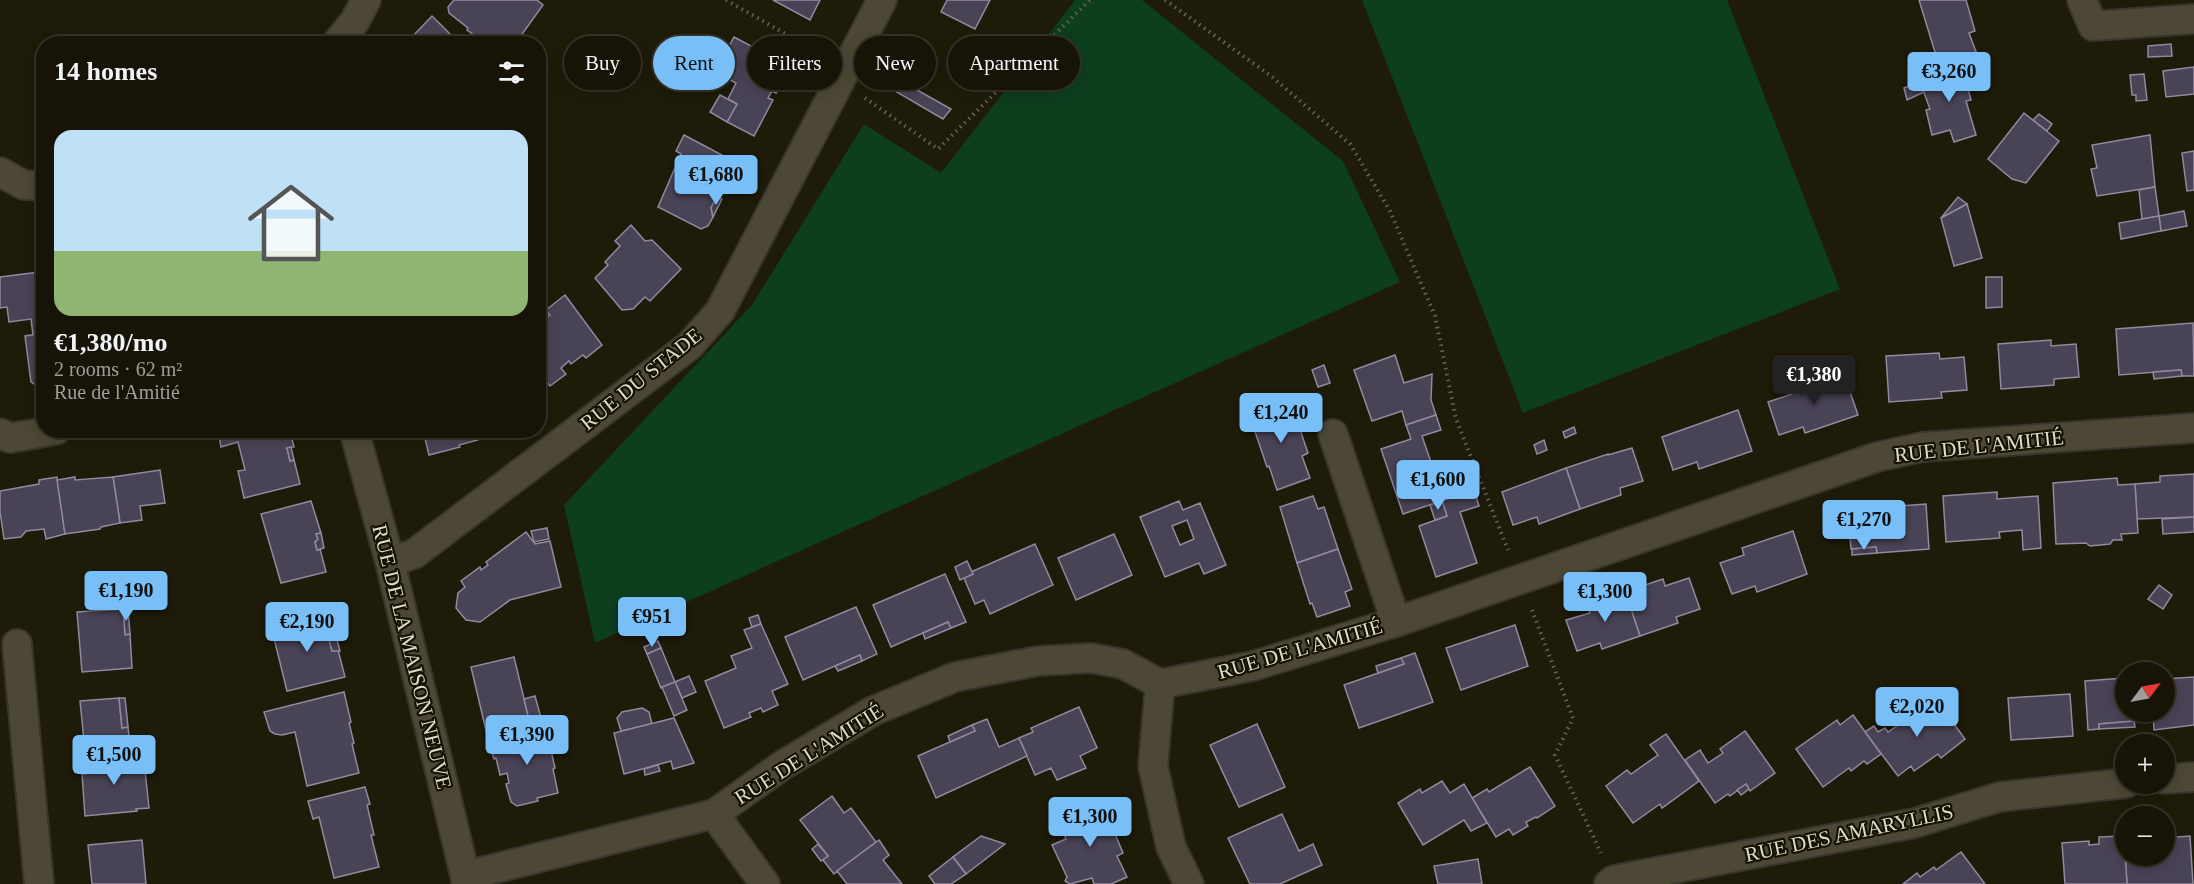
<!DOCTYPE html>
<html lang="en">
<head>
<meta charset="utf-8">
<style>
	body { margin:0; font-family:"Times New Roman",serif; background:#201d11; color:#f1f3f6; height:100vh; display:flex; flex-direction:column; font-size:22px; white-space:nowrap }
	* { box-sizing:border-box; margin:0 }
	p { font-size:20px; color:#9e9e9b }
	.icon { flex:none; width:33px; height:33px; fill:none; stroke:currentColor; stroke-width:2; stroke-linecap:round; stroke-linejoin:round }
	.map { position:relative; flex:1; overflow:hidden }
	.drawer { position:absolute; left:36px; top:36px; width:510px; height:402px; display:flex; flex-direction:column; background:#171407; border-radius:24px; box-shadow:0 3px 15px #0003,0 0 0 2px #363328 }
	.drawer>* { flex:none }
	.top-card { position:absolute; left:564px; top:36px; width:570px; height:54px; display:flex; gap:12px }
	.needle { width:39px; rotate:58deg }
	.controls { position:absolute; left:2115px; top:662px; display:grid; gap:12px }
	.controls a { display:grid; place-items:center; width:60px; height:60px; border-radius:50%; background:#171407; box-shadow:0 3px 15px #0003,0 0 0 2px #363328; font-size:30px }
	.price { position:absolute; translate:-50% -51px; padding:0 14px; border-radius:6px; background:#78bff7; color:#111; font-size:20px; line-height:39px; filter:drop-shadow(0 2px 3px #0008) }
	.price::after { content:''; position:absolute; left:50%; top:36px; width:18px; height:14px; margin-left:-9px; background:inherit; clip-path:polygon(0 0,100% 0,50% 100%) }
	.price.on { background:#222; color:#fff }
	ul { padding:0; list-style:none }
	li { display:grid; align-content:center; gap:12px; height:318px; padding:0 18px }
	li+li { border-top:2px solid #363328 }
	li span { display:grid; place-items:center; height:186px; border-radius:18px; color:#555 }
	li>.icon { margin-inline-start:auto }
	span .icon { width:108px; height:108px; fill:#fffc; stroke-width:1 }
	li b { font-size:26px }
	h2 { display:flex; justify-content:space-between; align-items:center; height:72px; padding:0 18px; font-size:26px }
	.chip { padding:0 21px; border-radius:27px; background:#171407; box-shadow:0 3px 15px #0003,0 0 0 2px #363328; font-size:21px; line-height:54px }
	.chip.on { background:#78bff7; color:#111 }
	.map>svg:first-child { display:block }
	.green { fill:#0d3e1e }
	.building { fill:#494356; stroke:#90899f; stroke-width:1.5; fill-rule:evenodd }
	.lines { fill:none; stroke-linecap:round; stroke-linejoin:round }
	.minor-casing { stroke:#38352e; stroke-width:32 }
	.path { stroke:#676354; stroke-width:4; stroke-dasharray:1.5 4.5; stroke-linecap:butt }
	.minor { stroke:#4d4835; stroke-width:28 }
	.labels { text-anchor:middle; dominant-baseline:central; stroke-width:4.5; stroke-linejoin:round; paint-order:stroke }
	.street-label { font-size:21px; fill:#dddbcf; stroke:#161202 }
</style>
</head>
<body>
<div class="map">
<svg width="2194" height="884" viewBox="0 0 2194 884">
	<rect width="100%" height="100%" fill="#1f1b09"/>
	<g class="green">
		<polygon points="1075,0 1142,0 1343,161 1400,282 595,643 564,505 752,305 864,124 941,173"/>
		<polygon points="1362,0 1727,0 1840,289 1523,413"/>
	</g>
	<g class="building">
		<polygon points="454,0 537,0 543,5 515,44 486,44 467,30 468,28 449,13 448,7"/>
		<polygon points="773,0 820,0 810,20"/>
		<polygon points="947,0 990,0 975,29 941,12"/>
		<polygon points="1919,0 1966,0 1975,31 1969,33 1978,57 1943,72 1934,49"/>
		<polygon points="432,16 460,44 416,44 411,38"/>
		<polygon points="734,37 791,67 776,93 772,91 768,98 773,100 754,136 727,122 737,104 728,99 736,83 715,72"/>
		<polygon points="2171,44 2172,56 2148,57 2148,46"/>
		<polygon points="1963,63 1968,77 1965,78 1971,100 1966,101 1976,135 1954,142 1950,130 1932,135 1926,110 1930,109 1920,82"/>
		<polygon points="2194,67 2194,94 2166,97 2163,71"/>
		<polygon points="2144,74 2147,100 2136,101 2136,95 2132,95 2130,75"/>
		<polygon points="884,75 899,84 895,91 880,82"/>
		<polygon points="901,81 951,109 943,119 895,91"/>
		<polygon points="1920,82 1924,92 1907,100 1904,88"/>
		<polygon points="720,95 737,104 727,122 710,112"/>
		<polygon points="2024,113 2059,141 2026,183 2012,179 1988,159"/>
		<polygon points="2039,114 2052,124 2047,131 2033,120"/>
		<polygon points="684,135 739,164 731,180 726,177 711,208 713,217 708,226 701,229 658,207 681,154 676,151"/>
		<polygon points="2150,135 2155,187 2097,196 2091,169 2097,168 2092,145"/>
		<polygon points="2194,151 2194,190 2187,191 2182,153"/>
		<polygon points="2155,187 2159,216 2142,219 2139,190"/>
		<polygon points="717,197 722,199 713,217 711,208"/>
		<polygon points="1958,197 1967,204 1941,218"/>
		<polygon points="1967,204 1982,258 1954,266 1941,218"/>
		<polygon points="2184,211 2187,226 2161,231 2159,216"/>
		<polygon points="2159,216 2161,231 2121,239 2119,223"/>
		<polygon points="631,225 645,241 652,240 681,269 650,301 645,297 633,309 622,310 595,278 608,265 605,262 620,246 615,241"/>
		<polygon points="44,246 44,333 33,335 31,319 9,322 7,307 0,308 0,277 39,272 36,247"/>
		<polygon points="1986,277 2002,277 2002,307 1986,308"/>
		<polygon points="565,295 602,345 586,358 583,355 571,364 569,361 561,368 566,374 550,386 538,371 538,323 550,315 546,310"/>
		<polygon points="2193,323 2194,376 2182,376 2181,370 2119,375 2116,329"/>
		<polygon points="44,333 44,385 37,386 31,382 25,336"/>
		<polygon points="2051,340 2051,346 2076,344 2079,377 2054,379 2054,385 2001,389 1998,344"/>
		<polygon points="1939,353 1940,359 1964,357 1967,390 1941,392 1942,398 1889,402 1886,356"/>
		<polygon points="1395,355 1404,383 1432,374 1431,400 1436,415 1406,425 1402,411 1372,421 1354,370"/>
		<polygon points="1324,365 1330,383 1318,387 1312,370"/>
		<polygon points="2181,370 2182,376 2154,379 2153,372"/>
		<polygon points="1844,374 1858,415 1805,433 1803,427 1779,435 1768,402 1792,394 1791,392"/>
		<polygon points="1290,400 1308,453 1302,456 1310,478 1277,490 1269,466 1267,467 1249,414"/>
		<polygon points="1738,410 1752,451 1699,469 1697,462 1673,470 1662,437"/>
		<polygon points="1436,415 1441,430 1422,436 1444,500 1403,514 1381,449 1411,439 1406,425"/>
		<polygon points="1574,427 1576,433 1565,438 1563,432"/>
		<polygon points="218,430 295,430 297,438 292,439 294,447 287,448 290,461 294,460 300,484 244,498 238,471 245,470 238,442 221,447"/>
		<polygon points="423,430 476,430 478,440 459,445 460,447 429,455"/>
		<polygon points="1544,440 1547,450 1537,454 1534,445"/>
		<polygon points="291,447 294,460 290,461 287,448"/>
		<polygon points="1632,448 1643,481 1620,488 1621,495 1580,509 1566,468 1608,454 1608,455"/>
		<polygon points="1566,468 1580,509 1539,524 1537,517 1513,525 1502,492"/>
		<polygon points="160,470 165,503 140,506 142,520 120,523 113,477"/>
		<polygon points="2194,474 2194,517 2137,519 2135,484 2160,482 2160,476"/>
		<polygon points="57,477 65,534 46,539 44,529 26,531 21,537 4,539 0,512 0,491 39,484 39,480"/>
		<polygon points="75,477 75,480 113,477 120,523 101,527 100,529 65,534 57,480"/>
		<polygon points="2117,478 2118,485 2135,484 2138,533 2121,534 2122,540 2113,540 2110,544 2090,546 2086,543 2056,544 2053,483"/>
		<polygon points="1474,490 1479,506 1460,512 1477,563 1436,577 1419,526 1447,516 1442,501"/>
		<polygon points="1997,492 1997,499 2038,496 2041,548 2023,550 2022,530 1999,532 2000,538 1946,542 1943,496"/>
		<polygon points="1313,496 1318,509 1324,507 1338,549 1297,563 1280,507"/>
		<polygon points="311,501 321,533 316,534 318,539 315,542 317,550 320,549 326,572 281,583 261,514"/>
		<path d="M1179,501L1183,510L1200,503L1226,565L1204,574L1199,563L1165,577L1140,517ZM1187,520L1194,539L1180,545L1172,526Z"/>
		<polygon points="1442,501 1447,516 1435,520 1430,505"/>
		<polygon points="1926,504 1929,549 1877,553 1876,547 1851,549 1848,516 1873,514 1873,508"/>
		<polygon points="2194,517 2194,532 2163,534 2162,519"/>
		<polygon points="547,528 549,539 534,542 531,531"/>
		<polygon points="1793,531 1807,574 1757,592 1755,586 1732,594 1720,563 1744,555 1742,548"/>
		<polygon points="526,532 535,544 550,541 561,587 510,600 480,622 466,620 456,608 458,593 465,587 461,581 480,567 481,570 488,565 486,562"/>
		<polygon points="321,533 324,548 317,550 315,542 318,539 316,534"/>
		<polygon points="1114,534 1132,575 1076,600 1058,558"/>
		<polygon points="1035,544 1053,585 990,614 984,600 975,604 964,578 973,574 971,572"/>
		<polygon points="1876,547 1877,553 1852,555 1852,549"/>
		<polygon points="1338,549 1352,589 1345,592 1350,606 1317,617 1312,603 1310,604 1297,563"/>
		<polygon points="967,561 973,574 960,580 955,567"/>
		<polygon points="945,574 966,622 951,628 948,622 891,647 873,605"/>
		<polygon points="1689,578 1700,609 1676,617 1678,623 1640,636 1624,588 1638,583 1639,587 1663,579 1665,586"/>
		<polygon points="2159,585 2172,595 2163,609 2148,599"/>
		<polygon points="1624,588 1640,636 1602,649 1600,643 1577,651 1566,620 1590,613 1587,605 1611,597 1610,593"/>
		<polygon points="856,607 877,654 862,661 860,655 803,680 785,637"/>
		<polygon points="123,609 128,609 130,634 125,635"/>
		<polygon points="123,609 125,635 130,634 132,668 82,672 77,612"/>
		<polygon points="324,613 332,651 338,650 345,677 287,691 271,626"/>
		<polygon points="758,615 761,624 752,627 749,618"/>
		<polygon points="948,622 951,628 925,639 923,633"/>
		<polygon points="761,624 788,684 772,691 778,705 763,712 761,708 749,713 751,717 724,728 705,681 736,668 731,656 752,648 744,630"/>
		<polygon points="1515,625 1528,666 1461,690 1446,648"/>
		<polygon points="336,636 340,651 332,651 329,640 331,640 330,638"/>
		<polygon points="658,641 661,648 647,654 644,647"/>
		<polygon points="661,648 675,682 661,688 647,654"/>
		<polygon points="1415,653 1433,702 1359,728 1344,685 1404,664 1401,658"/>
		<polygon points="860,655 862,661 838,671 835,666"/>
		<polygon points="514,657 532,732 489,743 471,667"/>
		<polygon points="1401,658 1404,664 1378,673 1376,666"/>
		<polygon points="2123,674 2126,674 2126,711 2153,711 2153,715 2134,716 2134,721 2099,724 2099,729 2088,730 2085,681 2124,678"/>
		<polygon points="689,676 696,692 682,698 675,682"/>
		<polygon points="2194,677 2194,725 2154,730 2153,711 2164,711 2164,679"/>
		<polygon points="675,682 687,710 674,716 662,687"/>
		<polygon points="344,692 351,722 349,723 354,743 352,744 359,773 307,786 295,732 282,735 275,734 270,731 264,712"/>
		<polygon points="2070,694 2073,736 2011,740 2008,698"/>
		<polygon points="535,696 544,729 532,732 524,699"/>
		<polygon points="119,698 122,728 128,727 131,756 80,760 78,741 84,741 80,701"/>
		<polygon points="119,698 125,698 128,727 122,728"/>
		<polygon points="1938,702 1965,739 1941,758 1938,754 1914,771 1911,766 1898,776 1865,732 1874,726 1878,732 1885,728 1888,732 1901,723 1897,718 1918,704 1924,713"/>
		<polygon points="1079,707 1097,748 1080,756 1086,768 1057,780 1051,768 1035,775 1019,738 1033,732 1031,728"/>
		<polygon points="642,708 649,712 652,724 621,731 617,718 622,712"/>
		<polygon points="1853,715 1881,754 1867,764 1864,761 1851,771 1849,768 1823,787 1796,749 1837,720 1840,725"/>
		<polygon points="674,718 694,763 673,769 671,761 624,774 614,733"/>
		<polygon points="987,719 999,747 1019,738 1027,756 936,798 918,756 975,731 972,725"/>
		<polygon points="2134,721 2135,727 2099,729 2099,724"/>
		<polygon points="1257,724 1285,787 1239,807 1210,745"/>
		<polygon points="972,725 975,731 950,742 948,736"/>
		<polygon points="549,728 552,745 550,746 555,768 553,769 558,793 537,798 538,801 517,806 511,802 506,784 509,783 507,773 500,775 496,758 494,759 489,743"/>
		<polygon points="1745,731 1775,773 1750,791 1746,784 1730,796 1728,794 1715,803 1685,760 1700,750 1708,763 1723,753 1720,749"/>
		<polygon points="1666,734 1699,781 1662,808 1660,804 1633,823 1606,786 1627,770 1631,774 1658,755 1650,745"/>
		<polygon points="138,755 140,770 145,770 149,808 136,809 137,811 85,816 82,774 86,774 85,759"/>
		<polygon points="658,765 660,771 645,775 644,769"/>
		<polygon points="1530,767 1555,806 1537,818 1536,817 1526,822 1528,826 1513,835 1509,829 1496,837 1472,798 1487,789 1489,792"/>
		<polygon points="1442,781 1450,793 1464,784 1487,823 1471,831 1464,820 1423,845 1398,803 1420,789 1422,793"/>
		<polygon points="1746,784 1749,789 1741,795 1737,790"/>
		<polygon points="365,787 370,804 367,805 374,835 371,835 379,867 334,878 319,817 313,819 308,801"/>
		<polygon points="832,796 844,813 851,808 876,842 834,874 823,860 828,856 800,820"/>
		<polygon points="1102,803 1123,853 1117,856 1127,877 1111,884 1094,884 1092,878 1070,884 1065,881 1067,877 1052,845 1066,839 1059,822"/>
		<polygon points="1282,814 1299,851 1313,844 1322,865 1280,884 1250,884 1228,838"/>
		<polygon points="2126,835 2126,855 2164,855 2164,838 2190,836 2193,884 2127,884 2124,836"/>
		<polygon points="981,836 1005,844 966,874 953,857"/>
		<polygon points="2124,836 2127,884 2065,884 2062,843 2089,841 2089,845 2099,844 2099,837"/>
		<polygon points="142,840 146,884 92,884 88,845"/>
		<polygon points="879,840 889,855 883,860 902,884 847,884 837,871"/>
		<polygon points="818,844 828,856 821,861 812,849"/>
		<polygon points="1961,852 1985,884 1903,884 1917,873 1920,877 1934,867 1936,870"/>
		<polygon points="953,857 966,874 951,884 935,884 929,876"/>
		<polygon points="1478,859 1482,884 1438,884 1434,866"/>
	</g>
	<g class="lines">
		<defs>
			<g id="minor">
				<polyline points="2082,0 2093,26 2194,19"/>
				<polyline points="336,44 355,21 366,0"/>
				<polyline points="0,172 24,185 44,186"/>
				<polyline points="354,430 390,562 467,884"/>
				<polyline points="0,433 10,438 56,430"/>
				<polyline points="1333,434 1396,622"/>
				<polyline points="390,562 414,554 689,346 720,311 882,0"/>
				<polyline points="17,644 39,884"/>
				<polyline points="1160,684 1153,766 1171,847 1189,884"/>
				<polyline points="2164,779 2194,777"/>
				<polyline points="714,814 765,884"/>
				<polyline points="465,876 714,814 783,765 873,711 955,677 1038,661 1091,658 1123,664 1160,684 1253,666 1396,622 1877,457 1922,447 2194,428"/>
				<polyline points="1609,884 1614,880 1915,823 1999,797 2126,783"/>
			</g>
		</defs>
		<use href="#minor" class="minor-casing"/>
		<g class="path">
			<polyline points="726,0 819,53"/>
			<polyline points="1165,0 1271,76 1350,144 1390,211 1435,316 1456,419 1508,550"/>
			<polyline points="865,98 938,149 1090,0"/>
			<polyline points="1532,610 1573,718 1555,755 1601,853"/>
		</g>
		<use href="#minor" class="minor"/>
	</g>
	<g class="labels">
		<g class="street-label">
			<text transform="translate(641 379) rotate(-39)">RUE DU STADE</text>
			<text transform="translate(1979 446) rotate(-6)">RUE DE L'AMITIÉ</text>
			<text transform="translate(1300 649) rotate(-16)">RUE DE L'AMITIÉ</text>
			<text transform="translate(412 657) rotate(76)">RUE DE LA MAISON NEUVE</text>
			<text transform="translate(809 754) rotate(-32)">RUE DE L'AMITIÉ</text>
			<text transform="translate(1849 833) rotate(-12)">RUE DES AMARYLLIS</text>
		</g>
	</g>
</svg>
<div class="controls">
<a><svg class="needle" viewBox="-14 -14 28 28"><path d="M0-13l5 13h-10z" fill="#e53935"/><path d="M0 13l5-13h-10z" fill="#9e9e9b"/></svg></a>
<a>+</a>
<a>−</a>
</div>
<b class="price" style="left:1949px;top:103px">€3,260</b>
<b class="price" style="left:716px;top:206px">€1,680</b>
<b class="price on" style="left:1814px;top:406px">€1,380</b>
<b class="price" style="left:1281px;top:444px">€1,240</b>
<b class="price" style="left:1438px;top:511px">€1,600</b>
<b class="price" style="left:1864px;top:551px">€1,270</b>
<b class="price" style="left:126px;top:622px">€1,190</b>
<b class="price" style="left:1605px;top:623px">€1,300</b>
<b class="price" style="left:652px;top:648px">€951</b>
<b class="price" style="left:307px;top:653px">€2,190</b>
<b class="price" style="left:1917px;top:738px">€2,020</b>
<b class="price" style="left:527px;top:766px">€1,390</b>
<b class="price" style="left:114px;top:786px">€1,500</b>
<b class="price" style="left:1090px;top:848px">€1,300</b>
<div class="top-card">
<a class="chip">Buy</a>
<a class="chip on">Rent</a>
<a class="chip">Filters</a>
<a class="chip">New</a>
<a class="chip">Apartment</a>
</div>
<section class="drawer">
<h2>14 homes<svg class="icon" aria-label="filters" viewBox="0 0 24 24"><path d="M4 7h16M4 17h16"/><circle cx="9" cy="7" r="2"/><circle cx="15" cy="17" r="2"/></svg></h2>
<ul>
<li><span style="background:linear-gradient(#bfe0f5 65%,#8fb573 0)"><svg class="icon" aria-label="home" viewBox="0 0 24 24"><path d="M3 11l9-7 9 7M6 9v11h12V9"/></svg></span><div><b>€1,380/mo</b><p>2 rooms · 62 m²</p><p>Rue de l'Amitié</p></div></li>
</ul>
</section>
</div>
</body>
</html>
